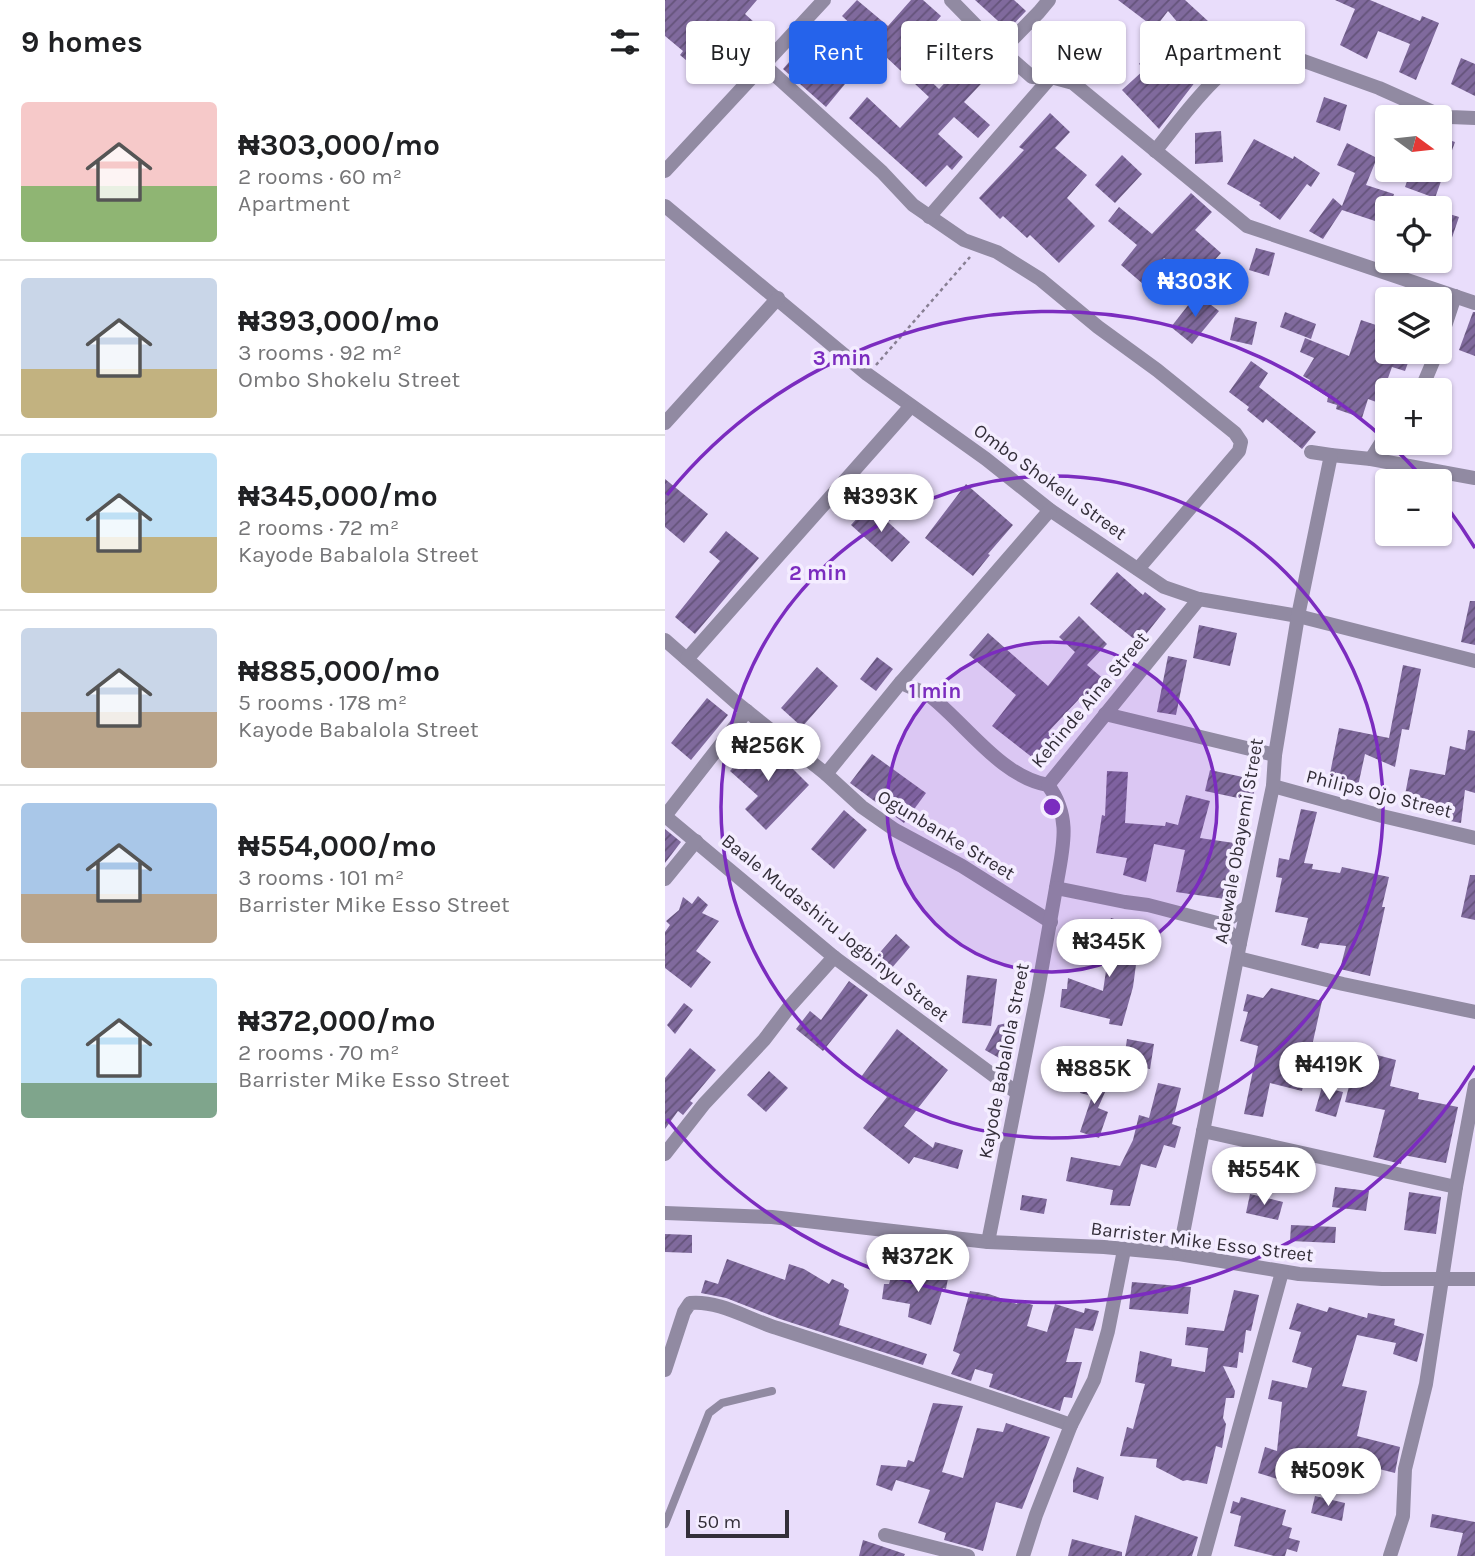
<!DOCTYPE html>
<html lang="en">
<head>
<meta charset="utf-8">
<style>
	body { margin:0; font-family:Karla,sans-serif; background:#f6f6f6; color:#202124; height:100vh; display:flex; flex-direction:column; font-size:26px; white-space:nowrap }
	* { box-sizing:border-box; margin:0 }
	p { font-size:23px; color:#757577 }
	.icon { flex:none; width:38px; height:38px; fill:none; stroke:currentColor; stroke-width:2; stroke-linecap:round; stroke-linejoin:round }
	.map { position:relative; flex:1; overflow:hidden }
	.side { display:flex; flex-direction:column; background:#fff; width:665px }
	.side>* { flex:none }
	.top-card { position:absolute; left:21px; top:21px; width:665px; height:63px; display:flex; gap:14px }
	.needle { width:46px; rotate:105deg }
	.fabs { position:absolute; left:710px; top:105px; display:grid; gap:14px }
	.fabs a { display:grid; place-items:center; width:77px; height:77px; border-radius:7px; background:#fff; box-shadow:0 2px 5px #0004; font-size:35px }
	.scale { position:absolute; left:21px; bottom:18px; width:103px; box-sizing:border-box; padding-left:7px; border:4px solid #332e39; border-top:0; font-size:19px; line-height:24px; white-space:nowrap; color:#332e39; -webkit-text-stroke:5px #f4edff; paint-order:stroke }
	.price { position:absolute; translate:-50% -60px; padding:0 16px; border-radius:24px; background:#fff; color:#222; font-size:23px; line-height:46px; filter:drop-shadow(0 2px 4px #0008) }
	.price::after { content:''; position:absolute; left:50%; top:42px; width:21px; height:16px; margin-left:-10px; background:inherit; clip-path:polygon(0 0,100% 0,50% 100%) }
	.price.selected { background:#2563eb; color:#fff }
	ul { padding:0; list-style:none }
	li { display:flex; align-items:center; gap:21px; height:175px; padding:0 21px }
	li+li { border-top:2px solid #e0e0e0 }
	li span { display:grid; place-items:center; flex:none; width:196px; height:140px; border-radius:7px; color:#555 }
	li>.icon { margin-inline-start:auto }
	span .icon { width:84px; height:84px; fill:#fffc; stroke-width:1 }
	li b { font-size:30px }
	h2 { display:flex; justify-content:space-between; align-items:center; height:84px; padding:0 21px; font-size:30px }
	.tag { padding:0 24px; border-radius:7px; background:#fff; box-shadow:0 2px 5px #0004; font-size:24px; line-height:63px }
	.tag.selected { background:#2563eb; color:#fff }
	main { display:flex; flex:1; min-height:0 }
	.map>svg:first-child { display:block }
	.building { fill:url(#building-hatch) }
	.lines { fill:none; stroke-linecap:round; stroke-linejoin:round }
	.path { stroke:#887f93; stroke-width:2.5; stroke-dasharray:3.5 3.5; stroke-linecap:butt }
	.service { stroke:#918aa2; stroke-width:8 }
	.minor { stroke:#918aa2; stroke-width:14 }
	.ring { fill:none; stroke:#7b2cbf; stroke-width:3.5 }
	.labels { text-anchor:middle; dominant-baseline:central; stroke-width:7; stroke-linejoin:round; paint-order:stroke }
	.street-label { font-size:19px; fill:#332e39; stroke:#f4edff }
	.centre { fill:#7b2cbf; stroke:#f4edff; stroke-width:3.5 }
	.ring-label { font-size:21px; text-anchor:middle; font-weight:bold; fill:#7b2cbf; stroke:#f4edff; stroke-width:7; stroke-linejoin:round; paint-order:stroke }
</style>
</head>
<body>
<main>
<section class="side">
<h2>9 homes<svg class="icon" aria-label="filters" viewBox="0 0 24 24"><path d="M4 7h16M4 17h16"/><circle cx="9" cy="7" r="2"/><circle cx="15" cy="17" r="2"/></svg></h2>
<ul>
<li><span style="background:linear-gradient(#f6c9c9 60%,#8fb573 0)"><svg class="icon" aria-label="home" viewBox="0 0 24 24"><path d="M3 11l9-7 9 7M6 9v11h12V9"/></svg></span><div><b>₦303,000/mo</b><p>2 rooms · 60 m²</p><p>Apartment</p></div></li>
<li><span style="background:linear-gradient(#c9d6e8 65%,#c2b280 0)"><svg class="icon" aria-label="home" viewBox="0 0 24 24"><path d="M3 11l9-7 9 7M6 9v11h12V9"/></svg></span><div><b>₦393,000/mo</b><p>3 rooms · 92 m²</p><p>Ombo Shokelu Street</p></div></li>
<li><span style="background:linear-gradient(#bfe0f5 60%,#c2b280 0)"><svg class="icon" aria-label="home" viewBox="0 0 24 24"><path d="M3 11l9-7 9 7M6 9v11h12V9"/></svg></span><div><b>₦345,000/mo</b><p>2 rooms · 72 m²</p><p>Kayode Babalola Street</p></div></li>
<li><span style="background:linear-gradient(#c9d6e8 60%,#b9a48a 0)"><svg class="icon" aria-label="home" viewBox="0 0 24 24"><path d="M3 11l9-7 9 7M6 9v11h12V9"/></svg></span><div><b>₦885,000/mo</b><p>5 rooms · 178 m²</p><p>Kayode Babalola Street</p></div></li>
<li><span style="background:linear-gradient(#a9c7e8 65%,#b9a48a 0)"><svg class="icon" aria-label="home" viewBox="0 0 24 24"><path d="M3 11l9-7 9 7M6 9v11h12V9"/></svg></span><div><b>₦554,000/mo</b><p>3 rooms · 101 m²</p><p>Barrister Mike Esso Street</p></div></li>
<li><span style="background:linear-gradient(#bfe0f5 75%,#7fa58c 0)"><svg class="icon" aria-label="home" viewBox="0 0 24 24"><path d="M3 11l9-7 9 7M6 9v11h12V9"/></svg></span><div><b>₦372,000/mo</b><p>2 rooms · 70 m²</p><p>Barrister Mike Esso Street</p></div></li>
</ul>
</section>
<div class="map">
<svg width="810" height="1556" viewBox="0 0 810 1556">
	<defs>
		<pattern id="building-hatch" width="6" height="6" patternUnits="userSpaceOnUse" patternTransform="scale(1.75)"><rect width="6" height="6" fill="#806a9d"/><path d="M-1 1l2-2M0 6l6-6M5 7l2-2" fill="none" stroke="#64537a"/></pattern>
	</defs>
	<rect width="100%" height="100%" fill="#e9ddfb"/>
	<g class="building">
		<polygon points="0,0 92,0 80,14 109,40 88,62 75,50 48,83 15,55 18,51 0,36"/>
		<polygon points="192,0 223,26 246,0 258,0 276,16 240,57 274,89 309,52 329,70 299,102 325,125 313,138 289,117 273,134 298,157 287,170 282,165 261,187 184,118 202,97 235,128 264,97 177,16"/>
		<polygon points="310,0 349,0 361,11 343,30"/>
		<polygon points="453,0 520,0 567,43 553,58 528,34 525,37 503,11 490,28"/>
		<polygon points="670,0 705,0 755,21 757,16 774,23 751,80 734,72 745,44 713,31 702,59 675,45 690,9"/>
		<polygon points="400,25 427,45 413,62 387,41"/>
		<polygon points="489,43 534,77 494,129 457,90 480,69 474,64"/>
		<polygon points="138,46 180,84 161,107 118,69"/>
		<polygon points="796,58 810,64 810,96 786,84"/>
		<polygon points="659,97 682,105 675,131 651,122"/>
		<polygon points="385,113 405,132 390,148 422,175 402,198 430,226 394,263 365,235 362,238 338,216 335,219 314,198 359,150 354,147"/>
		<polygon points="556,131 558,162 530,164 530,133"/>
		<polygon points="775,137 790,142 770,198 740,187 746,170 775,170"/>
		<polygon points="589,139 628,159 629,156 655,173 646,187 642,184 615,220 594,205 596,203 562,184"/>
		<polygon points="682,143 712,158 701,185 729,194 719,224 677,210 658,239 644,231 668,198 677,206 690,173 672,165"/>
		<polygon points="457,155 477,174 450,203 430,185"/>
		<polygon points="526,193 547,212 530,230 556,253 540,271 543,276 533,288 499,258 478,284 456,265 472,245 443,221 454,207 487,234"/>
		<polygon points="775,211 794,217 775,273 746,263 746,261 775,261"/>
		<polygon points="591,248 610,253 604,276 584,270"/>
		<polygon points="532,294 554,311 527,344 506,327"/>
		<polygon points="620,312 651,324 646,339 615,327"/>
		<polygon points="808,312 810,312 810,356 794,350"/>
		<polygon points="570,317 592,322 587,345 565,340"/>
		<polygon points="696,320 723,329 723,352 747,352 740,371 727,367 714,403 703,399 697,418 671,409 672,405 662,402 663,397 645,386 645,380 638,376 649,358 635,352 640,338 684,356"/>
		<polygon points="586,361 603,373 594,387 651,432 637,449 601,419 598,423 582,410 584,407 564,392"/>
		<polygon points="0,479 43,514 19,543 0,527"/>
		<polygon points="301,484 348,525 323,554 325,555 308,576 260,538"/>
		<polygon points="204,505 245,542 227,562 186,525"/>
		<polygon points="61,531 94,558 30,634 10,617 55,561 44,552"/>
		<polygon points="452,572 478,595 480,592 501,609 474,643 425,604"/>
		<polygon points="805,601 810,601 810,645 796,642"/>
		<polygon points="414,616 442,644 422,665 441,681 422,704 415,698 383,732 395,742 377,765 327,726 351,695 304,655 323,633 383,686 410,652 394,637"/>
		<polygon points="534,625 572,633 565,666 528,658"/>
		<polygon points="503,656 522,660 511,715 492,712"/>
		<polygon points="212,657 228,669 211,691 195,679"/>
		<polygon points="738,665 756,669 744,730 737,729 730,767 700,754 691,795 662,789 674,728 724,738"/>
		<polygon points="152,667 173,686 137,727 116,708"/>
		<polygon points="42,698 63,715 26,760 6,743"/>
		<polygon points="803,730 810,731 810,793 800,790 796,823 780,820 783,807 739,800 745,769 780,775 785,746 800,750"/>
		<polygon points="96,737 144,785 101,830 80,809 93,796 65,771"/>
		<polygon points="207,754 261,793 239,823 185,783"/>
		<polygon points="545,770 592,780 587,801 540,791"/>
		<polygon points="442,771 463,772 460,823 500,826 501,822 513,825 521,795 545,801 535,838 569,843 560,899 511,892 520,850 489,844 481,882 458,875 462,858 431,853 437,815 440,816"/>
		<polygon points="636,809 652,812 639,863 648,864 647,869 675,873 677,867 724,877 717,907 720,907 705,976 675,969 681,946 655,943 653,949 636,945 643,918 610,912 617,878 611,877 614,858 624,860"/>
		<polygon points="179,810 202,830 169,869 146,849"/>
		<polygon points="0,829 16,842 0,863"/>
		<polygon points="805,875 810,875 810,920 796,917"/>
		<polygon points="33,896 43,905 37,913 54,921 31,951 46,962 26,988 0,968 0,932 5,925 1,921 14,910 18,897 27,904"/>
		<polygon points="446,918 475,927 467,956 472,957 468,987 457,1026 444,1024 445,1019 395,1007 397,989 402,989 403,978 438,991 445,944 439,942"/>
		<polygon points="231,934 245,947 225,970 211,957"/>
		<polygon points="302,975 332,979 326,1026 297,1023"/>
		<polygon points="184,981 203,995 158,1051 131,1029 145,1011 156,1020"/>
		<polygon points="606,988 657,1001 637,1091 605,1083 598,1117 579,1114 593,1046 575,1041 583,1012 578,1011 582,994 598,998"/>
		<polygon points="19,1003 28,1010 10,1034 2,1025"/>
		<polygon points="351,1021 343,1063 320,1050 333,1025"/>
		<polygon points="232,1029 283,1070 239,1126 268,1148 270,1142 298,1150 293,1169 249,1157 244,1164 198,1128 222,1097 196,1077"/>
		<polygon points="462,1039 489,1044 485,1069 458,1065"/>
		<polygon points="25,1048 51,1070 25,1101 28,1103 18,1115 13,1111 0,1129 0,1078"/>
		<polygon points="693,1050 731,1060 725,1086 754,1093 753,1099 793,1107 781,1163 738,1155 736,1164 708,1157 720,1110 680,1102"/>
		<polygon points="104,1071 123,1088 101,1112 82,1095"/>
		<polygon points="420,1073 444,1083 433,1108 443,1112 434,1138 415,1132 427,1096 415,1093"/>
		<polygon points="493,1083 516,1088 507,1124 516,1127 510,1148 499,1145 491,1168 476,1164 465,1206 445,1205 448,1190 401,1181 406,1157 455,1166 468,1140 474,1115 484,1118"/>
		<polygon points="657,1087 678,1092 671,1117 650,1111"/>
		<polygon points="670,1187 704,1191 701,1211 667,1207"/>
		<polygon points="744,1192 776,1197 771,1234 739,1230"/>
		<polygon points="585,1194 618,1202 613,1220 581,1213"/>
		<polygon points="357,1195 382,1199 379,1214 355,1210"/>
		<polygon points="626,1225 671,1227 670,1243 625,1241"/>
		<polygon points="0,1234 27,1235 27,1253 0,1252"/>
		<polygon points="62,1259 120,1280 124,1264 139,1269 164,1284 167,1279 179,1284 179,1287 184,1290 174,1325 262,1354 258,1365 115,1319 61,1298 36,1293 40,1280 53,1284"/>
		<polygon points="264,1270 284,1273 281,1289 278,1288 266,1325 243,1317 245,1304 217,1299 219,1284 224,1284 227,1274 262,1280"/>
		<polygon points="467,1282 526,1287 523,1314 464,1309"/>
		<polygon points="569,1290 594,1295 586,1331 581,1330 578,1353 574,1352 572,1368 558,1366 570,1391 569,1398 561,1398 558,1418 561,1424 557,1448 551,1446 542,1484 522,1480 518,1481 491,1467 492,1459 455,1456 462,1427 468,1429 480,1384 470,1382 475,1351 507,1359 506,1366 540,1372 543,1348 520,1345 522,1327 559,1331"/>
		<polygon points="305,1291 324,1294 352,1304 353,1301 368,1305 362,1326 382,1332 390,1304 419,1313 420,1308 434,1311 428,1331 410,1328 401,1362 417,1362 407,1398 399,1397 395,1411 324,1387 328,1374 310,1369 306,1381 286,1374 295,1354 288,1351"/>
		<polygon points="632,1303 662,1312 664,1307 702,1318 703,1313 730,1319 729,1325 759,1334 752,1362 728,1354 731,1343 692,1335 677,1386 702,1391 692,1436 735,1447 730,1473 694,1464 694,1461 661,1451 649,1490 593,1473 600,1447 612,1451 617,1402 603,1399 607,1380 642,1388 647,1368 627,1362 636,1332 624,1329"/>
		<polygon points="268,1403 298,1406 277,1472 298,1478 312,1428 338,1432 341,1423 385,1437 357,1509 331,1502 318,1551 279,1540 281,1533 253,1523 265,1490 231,1480 227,1491 211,1485 216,1465 241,1467 243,1460 249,1462"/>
		<polygon points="412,1467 439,1477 433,1500 408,1492 408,1480"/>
		<polygon points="650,1496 680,1503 677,1521 646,1513"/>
		<polygon points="576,1497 621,1510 617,1525 627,1528 624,1538 635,1541 632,1552 622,1549 620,1556 609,1556 569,1546 576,1516 565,1513 568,1501 574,1503"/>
		<polygon points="767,1514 810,1522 810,1556 792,1556 798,1533 765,1527"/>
		<polygon points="470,1515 533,1537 527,1556 460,1556"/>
		<polygon points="407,1539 457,1552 457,1556 403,1556"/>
		<polygon points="198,1540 240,1554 239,1556 194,1556"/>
	</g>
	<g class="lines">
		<polyline class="path" points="211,365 305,257"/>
		<polyline class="service" points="0,1524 44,1413 57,1403 107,1391"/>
		<g class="minor">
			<polyline points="286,0 326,41 367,77 386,77 408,83 582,226 810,303"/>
			<polyline points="337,50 374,12 384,0"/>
			<polyline points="99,65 217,172 248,205 299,240 332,252 375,279 433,327 492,370 570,433 576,442 574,451 473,569"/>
			<path d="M490,151C518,118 562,47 611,51L714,88L770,113L785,117L810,118"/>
			<polyline points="0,171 159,0"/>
			<polyline points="0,206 202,374 321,459 385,510 499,587 534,599 633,616 810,661"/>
			<polyline points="264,217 386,77"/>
			<polyline points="775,341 790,296"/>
			<polyline points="756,390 772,352"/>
			<polyline points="0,423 113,298"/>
			<polyline points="666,455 706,459 810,478"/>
			<polyline points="706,459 723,432"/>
			<polyline points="0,640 73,704 161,774 197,807 230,830 297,866 386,922"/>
			<polyline points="22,659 246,406"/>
			<path d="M236,682C245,689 256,689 265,696C301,724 336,777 383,785L534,599"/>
			<polyline points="440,714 610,755"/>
			<polyline points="161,774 236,682 385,510"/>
			<path d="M383,785C408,819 397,850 391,888"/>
			<polyline points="608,786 717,816 810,838"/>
			<polyline points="0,816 169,957 352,1093"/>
			<polyline points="0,816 82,711"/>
			<polyline points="0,879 31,841"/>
			<polyline points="556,924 582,907"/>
			<polyline points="573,958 678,984 810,1012"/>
			<polyline points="538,1131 791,1187"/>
			<polyline points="0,1154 39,1104 99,1040 125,1006 169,957"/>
			<polyline points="0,1213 107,1217 323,1242 439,1247 514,1254 634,1274 717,1279 810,1279"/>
			<polyline points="323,1242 373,990 391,888 460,902 483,905 556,924 575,943"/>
			<polyline points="514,1254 575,943 608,786 610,755 633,616 666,455 646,452"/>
			<path d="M0,1370L19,1312L25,1303C54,1300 85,1320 112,1328C210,1360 309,1390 406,1425"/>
			<polyline points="220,1535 303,1556"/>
			<polyline points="358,1556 371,1515 406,1425 429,1380 443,1331 459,1250"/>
			<polyline points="539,1556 617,1272"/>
			<polyline points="725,1556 738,1516 740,1469 761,1384 791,1187 810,1085"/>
		</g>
	</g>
	<circle cx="387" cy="807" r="165" fill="#7b2cbf" fill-opacity=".12"/>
	<g class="ring">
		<circle cx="387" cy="807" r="165"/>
		<circle cx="387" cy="807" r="331"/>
		<path d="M810 1066A496 496 0 0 1 2 1119M2 495A496 496 0 0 1 758 478M778 502A496 496 0 0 1 810 548"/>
	</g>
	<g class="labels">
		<g class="street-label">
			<text transform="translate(385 482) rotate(36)">Ombo Shokelu Street</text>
			<text transform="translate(425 700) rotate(-50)">Kehinde Aina Street</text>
			<text transform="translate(714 794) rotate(14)">Philips Ojo Street</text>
			<text transform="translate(281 835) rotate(31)">Ogunbanke Street</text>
			<text transform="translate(574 841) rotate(-80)">Adewale Obayemi Street</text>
			<text transform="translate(170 928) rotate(39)">Baale Mudashiru Jogbinyu Street</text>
			<text transform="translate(339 1061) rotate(-79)">Kayode Babalola Street</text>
			<text transform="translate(537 1242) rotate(7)">Barrister Mike Esso Street</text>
		</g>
	</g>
	<circle cx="387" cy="807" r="10" class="centre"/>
	<g class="ring-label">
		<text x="177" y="365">3 min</text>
		<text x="153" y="580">2 min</text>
		<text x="270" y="698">1 min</text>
	</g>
</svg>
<div class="fabs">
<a><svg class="needle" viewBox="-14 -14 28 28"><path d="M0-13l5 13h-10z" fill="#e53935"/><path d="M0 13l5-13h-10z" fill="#757577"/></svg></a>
<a><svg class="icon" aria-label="locate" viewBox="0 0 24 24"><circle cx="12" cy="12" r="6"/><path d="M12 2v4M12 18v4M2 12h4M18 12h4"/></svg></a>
<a><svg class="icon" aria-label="layers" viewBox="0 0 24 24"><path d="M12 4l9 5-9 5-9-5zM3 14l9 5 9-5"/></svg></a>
<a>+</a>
<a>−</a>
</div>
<div class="scale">50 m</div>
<b class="price selected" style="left:530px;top:319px">₦303K</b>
<b class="price" style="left:216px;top:534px">₦393K</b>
<b class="price" style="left:103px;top:783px">₦256K</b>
<b class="price" style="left:444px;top:979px">₦345K</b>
<b class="price" style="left:664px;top:1102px">₦419K</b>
<b class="price" style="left:429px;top:1106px">₦885K</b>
<b class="price" style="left:599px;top:1207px">₦554K</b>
<b class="price" style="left:253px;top:1294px">₦372K</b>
<b class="price" style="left:663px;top:1508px">₦509K</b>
<div class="top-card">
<a class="tag">Buy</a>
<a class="tag selected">Rent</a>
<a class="tag">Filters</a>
<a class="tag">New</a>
<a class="tag">Apartment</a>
</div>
</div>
</main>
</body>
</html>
